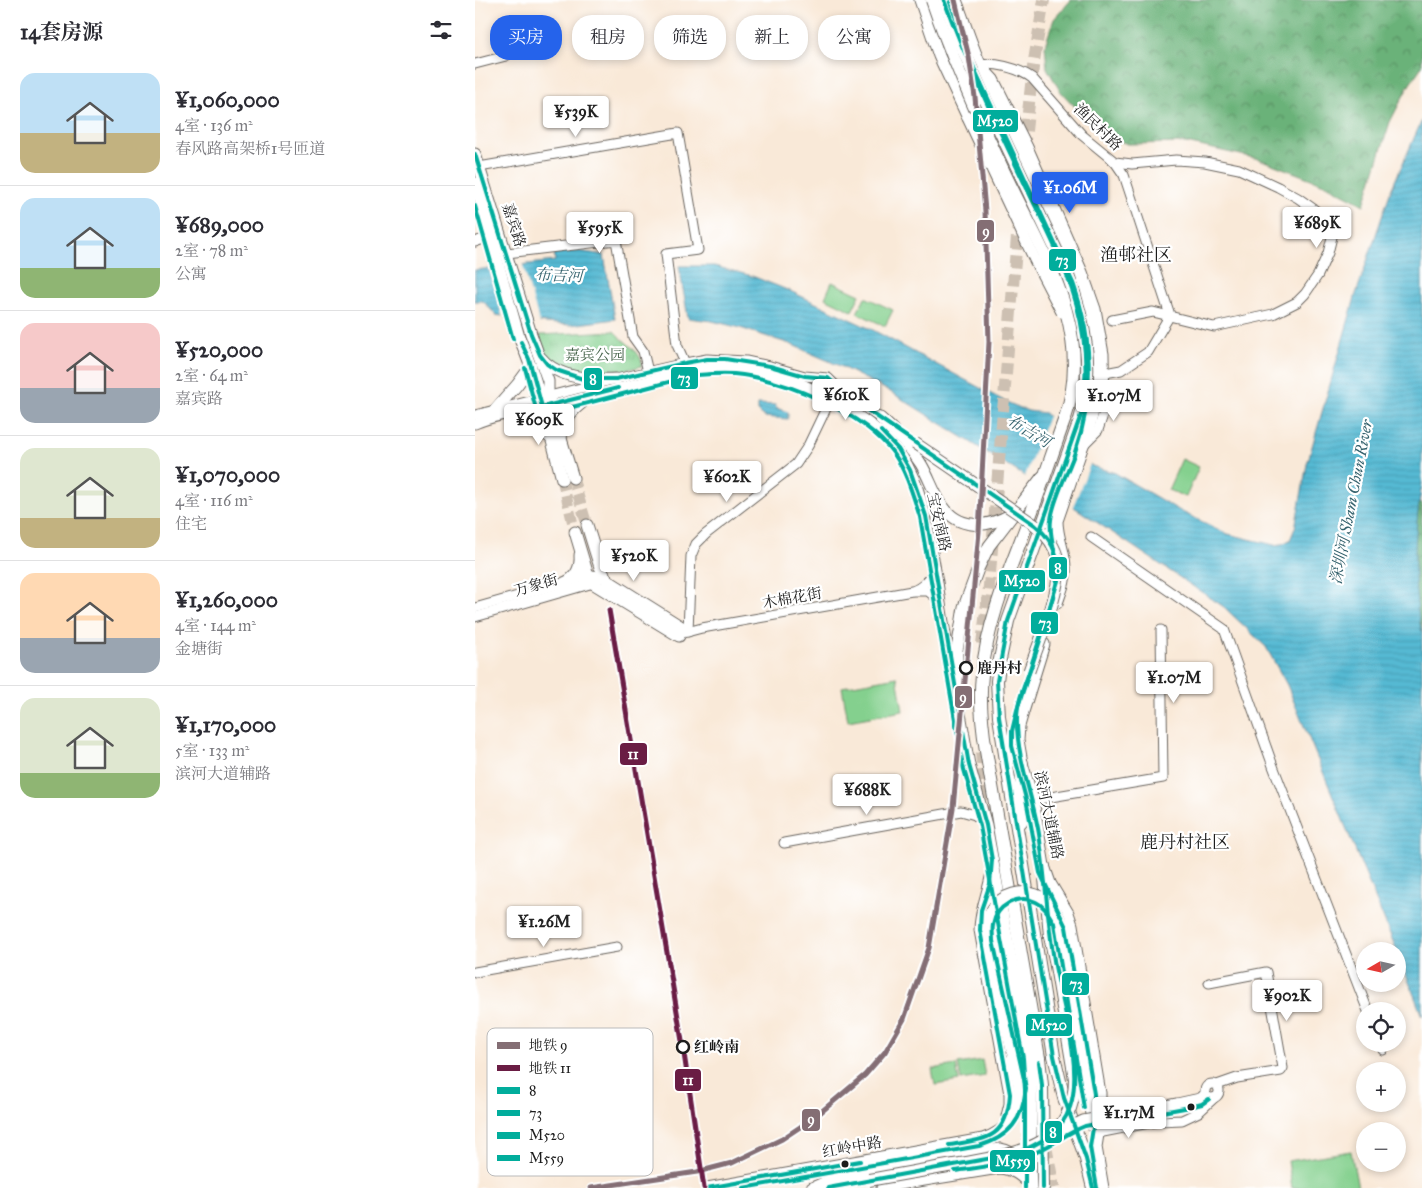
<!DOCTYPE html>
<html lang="zh">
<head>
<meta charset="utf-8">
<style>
	body { margin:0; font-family:"IM FELL Great Primer","Noto Serif SC",serif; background:#f7f7f7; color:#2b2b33; height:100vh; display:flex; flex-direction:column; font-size:19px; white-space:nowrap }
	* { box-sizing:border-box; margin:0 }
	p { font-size:16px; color:#7c7c81 }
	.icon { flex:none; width:28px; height:28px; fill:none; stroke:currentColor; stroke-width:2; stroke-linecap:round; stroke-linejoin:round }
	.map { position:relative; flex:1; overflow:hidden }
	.drawer { display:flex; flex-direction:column; background:#fff; width:475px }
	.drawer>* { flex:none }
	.hud { position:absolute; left:15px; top:15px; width:475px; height:45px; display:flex; gap:10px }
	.needle { width:32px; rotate:261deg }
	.controls { position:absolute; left:881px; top:942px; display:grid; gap:10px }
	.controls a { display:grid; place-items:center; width:50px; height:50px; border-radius:50%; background:#fff; box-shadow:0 2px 8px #0003; font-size:25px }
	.price { position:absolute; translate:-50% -42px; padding:0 11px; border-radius:5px; background:#fff; color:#222; font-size:16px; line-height:32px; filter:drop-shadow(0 1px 2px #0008) }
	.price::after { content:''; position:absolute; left:50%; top:30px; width:15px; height:11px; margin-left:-8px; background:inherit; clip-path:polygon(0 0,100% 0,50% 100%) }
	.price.on { background:#2563eb; color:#fff }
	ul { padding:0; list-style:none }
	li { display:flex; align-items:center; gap:15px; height:125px; padding:0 20px }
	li+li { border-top:1px solid #e1e1e2 }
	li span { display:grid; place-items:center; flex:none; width:140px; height:100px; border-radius:15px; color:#555 }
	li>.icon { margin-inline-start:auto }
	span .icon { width:60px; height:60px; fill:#fffc; stroke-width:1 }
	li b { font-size:21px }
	h2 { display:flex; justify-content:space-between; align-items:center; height:60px; padding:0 20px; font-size:21px }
	.chip { padding:0 18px; border-radius:20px; background:#fff; box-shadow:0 2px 8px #0003; font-size:18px; line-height:45px }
	.chip.on { background:#2563eb; color:#fff }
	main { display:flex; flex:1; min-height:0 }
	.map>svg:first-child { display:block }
	.forest { fill:url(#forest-crowns); stroke:#44674a }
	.park { fill:url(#park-tufts); stroke:#507655 }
	.pitch { fill:#84d08e; stroke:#507655 }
	.water { fill:url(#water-rules); stroke:#386a78 }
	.pier { fill:#f9e9d8 }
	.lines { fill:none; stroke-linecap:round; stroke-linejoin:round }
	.major-tunnel { stroke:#cdc0b2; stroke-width:11; stroke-dasharray:11 5.5; stroke-linecap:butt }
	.highway-tunnel { stroke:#cdc0b2; stroke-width:12; stroke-dasharray:12 6; stroke-linecap:butt }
	.minor-casing { stroke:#69645e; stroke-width:11 }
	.major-casing { stroke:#69645e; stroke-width:13 }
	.highway-casing { stroke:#69645e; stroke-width:14 }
	.minor { stroke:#fff; stroke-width:9 }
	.major { stroke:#fff; stroke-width:11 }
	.highway { stroke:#fff; stroke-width:12 }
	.minor-bridge-casing { stroke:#69645e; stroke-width:11; stroke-linecap:butt }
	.major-bridge-casing { stroke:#69645e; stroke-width:13; stroke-linecap:butt }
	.highway-bridge-casing { stroke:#69645e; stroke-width:14; stroke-linecap:butt }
	.minor-bridge { stroke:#fff; stroke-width:9 }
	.major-bridge { stroke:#fff; stroke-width:11 }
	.highway-bridge { stroke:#fff; stroke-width:12 }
	.bus-1-casing { stroke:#fff; stroke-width:8 }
	.bus-2-casing { stroke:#fff; stroke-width:8 }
	.bus-3-casing { stroke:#fff; stroke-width:8 }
	.bus-4-casing { stroke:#fff; stroke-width:8 }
	.bus-1 { stroke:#01ad9c; stroke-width:4 }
	.bus-2 { stroke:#01ad9c; stroke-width:4 }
	.bus-3 { stroke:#01ad9c; stroke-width:4 }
	.bus-4 { stroke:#01ad9c; stroke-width:4 }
	.metro-1-casing { stroke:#fff; stroke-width:9 }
	.metro-2-casing { stroke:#fff; stroke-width:9 }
	.metro-1 { stroke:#846e74; stroke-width:5 }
	.metro-2 { stroke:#6a1d44; stroke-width:5 }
	.stop-dot { fill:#fff; stroke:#1c1c1c; stroke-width:2.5 }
	.bus-dot { fill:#1c1c1c; stroke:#fff; stroke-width:2 }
	.labels { text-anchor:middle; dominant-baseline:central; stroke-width:4.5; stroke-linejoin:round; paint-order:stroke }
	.street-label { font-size:15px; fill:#1c1c1c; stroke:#fff }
	.park-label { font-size:15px; fill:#46644a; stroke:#fff }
	.stop-label { font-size:15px; font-weight:bold; fill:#1c1c1c; stroke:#fff; text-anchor:start }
	.water-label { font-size:16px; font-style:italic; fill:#36636e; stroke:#fff }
	.quarter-label { font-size:18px; fill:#1c1c1c; stroke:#fff }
	.key { fill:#fff; stroke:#bbb; stroke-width:1 }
	.key-label { font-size:14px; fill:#1c1c1c }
	.line-badge { stroke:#fff; stroke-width:2 }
	.badge-label { font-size:14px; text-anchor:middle; font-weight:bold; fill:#fff }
</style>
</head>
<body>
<main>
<section class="drawer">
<h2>14套房源<svg class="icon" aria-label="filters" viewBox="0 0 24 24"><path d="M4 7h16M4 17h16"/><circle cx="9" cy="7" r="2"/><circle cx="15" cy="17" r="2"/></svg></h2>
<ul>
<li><span style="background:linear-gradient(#bfe0f5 60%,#c2b280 0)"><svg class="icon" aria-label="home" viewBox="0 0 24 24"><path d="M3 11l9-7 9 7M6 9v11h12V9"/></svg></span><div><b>¥1,060,000</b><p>4室 · 136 m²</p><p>春风路高架桥1号匝道</p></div></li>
<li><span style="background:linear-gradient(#bfe0f5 70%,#8fb573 0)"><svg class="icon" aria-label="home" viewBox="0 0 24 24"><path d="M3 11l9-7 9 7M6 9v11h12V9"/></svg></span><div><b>¥689,000</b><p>2室 · 78 m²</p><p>公寓</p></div></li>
<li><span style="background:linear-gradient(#f6c9c9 65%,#9aa5b1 0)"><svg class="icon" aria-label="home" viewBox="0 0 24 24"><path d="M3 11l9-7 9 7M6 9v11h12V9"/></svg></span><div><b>¥520,000</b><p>2室 · 64 m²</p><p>嘉宾路</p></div></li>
<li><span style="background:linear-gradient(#dfe7d0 70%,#c2b280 0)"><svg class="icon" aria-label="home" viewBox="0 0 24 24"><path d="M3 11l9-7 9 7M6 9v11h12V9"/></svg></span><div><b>¥1,070,000</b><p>4室 · 116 m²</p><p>住宅</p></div></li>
<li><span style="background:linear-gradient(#ffd9b3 65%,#9aa5b1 0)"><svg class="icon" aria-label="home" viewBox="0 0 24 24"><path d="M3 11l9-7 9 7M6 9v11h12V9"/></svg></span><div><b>¥1,260,000</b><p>4室 · 144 m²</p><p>金塘街</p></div></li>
<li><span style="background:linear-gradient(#dfe7d0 75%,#8fb573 0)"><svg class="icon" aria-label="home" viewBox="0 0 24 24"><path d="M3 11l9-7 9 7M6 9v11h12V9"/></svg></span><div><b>¥1,170,000</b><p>5室 · 133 m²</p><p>滨河大道辅路</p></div></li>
</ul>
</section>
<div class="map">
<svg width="947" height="1188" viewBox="0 0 947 1188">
	<defs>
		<pattern id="forest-crowns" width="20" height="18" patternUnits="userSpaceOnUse" patternTransform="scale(1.25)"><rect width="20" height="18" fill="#6bb279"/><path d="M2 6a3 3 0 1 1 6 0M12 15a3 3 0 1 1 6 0" fill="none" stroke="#579062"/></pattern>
		<pattern id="park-tufts" width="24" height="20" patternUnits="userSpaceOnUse" patternTransform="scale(1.25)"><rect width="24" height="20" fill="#84d08e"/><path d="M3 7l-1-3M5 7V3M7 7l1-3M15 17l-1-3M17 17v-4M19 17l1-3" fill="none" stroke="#71b27a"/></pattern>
		<pattern id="water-rules" width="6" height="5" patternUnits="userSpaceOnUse" patternTransform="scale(1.25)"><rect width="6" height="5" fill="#55b9d3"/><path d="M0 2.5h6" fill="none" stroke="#499eb5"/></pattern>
	</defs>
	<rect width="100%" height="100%" fill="#fff"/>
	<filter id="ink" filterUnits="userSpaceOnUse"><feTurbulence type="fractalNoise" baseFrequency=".02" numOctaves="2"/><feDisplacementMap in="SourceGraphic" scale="10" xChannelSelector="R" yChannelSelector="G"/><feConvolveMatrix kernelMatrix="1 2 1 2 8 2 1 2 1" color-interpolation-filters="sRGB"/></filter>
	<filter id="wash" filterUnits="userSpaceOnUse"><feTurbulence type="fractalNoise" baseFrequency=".0096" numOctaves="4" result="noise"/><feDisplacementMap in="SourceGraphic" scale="20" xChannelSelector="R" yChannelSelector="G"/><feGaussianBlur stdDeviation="1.12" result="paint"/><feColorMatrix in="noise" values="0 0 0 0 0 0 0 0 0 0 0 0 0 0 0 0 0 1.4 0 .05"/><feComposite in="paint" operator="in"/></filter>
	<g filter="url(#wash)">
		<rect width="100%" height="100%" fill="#f9e9d8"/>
		<g class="forest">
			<polygon points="596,0 947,0 947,66 933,87 915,122 889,205 849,184 784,159 711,143 653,144 635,138 608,115 585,91 572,68 570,45 579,19"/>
			<path d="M944,502L947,503V633C937,590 937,546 944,502Z"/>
		</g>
		<path class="park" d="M139,331C147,341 169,353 167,366L127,376L83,368L67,355L65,335Z"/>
		<g class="pitch">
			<polygon points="357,282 385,295 377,311 350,298"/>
			<polygon points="390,297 418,310 410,326 382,313"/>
			<polygon points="707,459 724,467 711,497 693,490"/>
			<polygon points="422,677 428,711 373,721 367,687"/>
			<polygon points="507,1060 510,1076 486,1080 483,1064"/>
			<polygon points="481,1065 484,1081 460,1085 457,1069"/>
			<polygon points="876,1151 883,1188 817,1188 813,1161"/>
		</g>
		<g class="water">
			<path d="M947,120V484C939,534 936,583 947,633V1016L922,951L812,685L791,647L749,607L602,509L414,391L365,366L315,344L262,327L237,321L213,318L204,266H239L277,276L315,291L398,330L531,402L553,411L570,413L617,466L640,473L707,512L753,534L799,545L807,544L815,540L820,528L832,464L881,294L916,190Z"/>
			<polygon points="104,251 129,255 140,319 96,325 70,323 21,315 8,301 0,301 0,270 80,261 79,252"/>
			<polygon points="283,404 300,405 301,408 313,412 313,419 289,417 283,412"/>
		</g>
		<g class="pier">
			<polygon points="47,262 65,324 28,319 14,268 29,264"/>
			<polygon points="574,414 616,462 597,509 549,479"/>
		</g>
	</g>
	<g filter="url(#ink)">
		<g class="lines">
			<g class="major-tunnel">
				<polyline points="98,478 112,525"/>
				<polyline points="87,479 100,532"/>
			</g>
			<g class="highway-tunnel">
				<polyline points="549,149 558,67 569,0"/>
				<polyline points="507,644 514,586 547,174"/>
				<polyline points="506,752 514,824"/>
				<polyline points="571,1146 579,1188"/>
			</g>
			<defs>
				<g id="minor">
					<polyline points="0,64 31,56"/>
					<path d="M501,66C518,61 543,68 557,78L607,135L640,162L649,175L695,315L673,352L646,370L630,373"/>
					<polyline points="507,66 519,79 553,147 608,272 621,309 629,354 630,409 623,430 609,444"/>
					<polyline points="4,167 203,133 223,250 191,254 202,345 210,363"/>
					<polyline points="0,242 14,237"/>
					<polyline points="32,253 141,240 158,337 168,351 173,372"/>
					<polyline points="637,320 678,312 739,327 798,314 822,302 830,294 843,275 853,253 857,237 852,226 840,210 823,198 803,187 764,169 730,162 701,160 657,164 640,162"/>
					<polyline points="0,415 141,379 210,363 232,359 271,361 295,366 330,376 353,378 367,392 405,418"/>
					<path d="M0,424C28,412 59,411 88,403C117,395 146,387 176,380C198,374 219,368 242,367C286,365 334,383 371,407C396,423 418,439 433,465C452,501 456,543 463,582C467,612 472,642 478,671"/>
					<polyline points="616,537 749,629 798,766 893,1011"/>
					<polyline points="439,591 453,591 465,601"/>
					<polyline points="0,608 117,575 123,576 132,580"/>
					<polyline points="0,617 122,582"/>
					<polyline points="213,631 216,556 221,544 231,534 321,464 333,446 356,398"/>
					<path d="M208,633L227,628L437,591C447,588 457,578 460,567"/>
					<polyline points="558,800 688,778 686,630"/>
					<polyline points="309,843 486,811 500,815 511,825"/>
					<polyline points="0,972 142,947"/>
					<polyline points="734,983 791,972 808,1068 806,1071 762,1078 742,1085"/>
					<polyline points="906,1044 908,1050"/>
					<circle cx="737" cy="1091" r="7"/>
					<polyline points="702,1103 725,1098 730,1094"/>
					<polyline points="623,1133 684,1121 707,1120 724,1112 739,1098"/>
					<path d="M406,1188L524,1169C538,1170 546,1176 555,1187"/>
				</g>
				<g id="major">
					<polyline points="445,0 464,56 493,118"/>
					<path d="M481,0C489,21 496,43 505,64C517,94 532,124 546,153C591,249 653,350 603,457"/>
					<polyline points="0,154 56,334 73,381 73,396 98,478"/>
					<path d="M0,183L44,337C64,382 74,432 87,479"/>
					<path d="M66,358C83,379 117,380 141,379"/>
					<polyline points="20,410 42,385 56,366"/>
					<path d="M30,415C47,420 61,427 76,438"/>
					<path d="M405,418C421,432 435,446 446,464C454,477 458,492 467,505C483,530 512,528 535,515"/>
					<path d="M86,438C88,416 102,406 118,395"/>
					<polyline points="112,525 125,567 132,580 213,631"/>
					<polyline points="100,532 112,572 119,584 204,636"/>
					<path d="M89,583C101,578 106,568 105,555"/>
					<path d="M582,603C586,591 591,580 590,568C590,552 582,538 582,521L606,451"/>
					<polyline points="569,644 548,712 544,726 543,740 547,763 558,800 569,866 575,883 593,913 597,925 625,1093 625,1122 621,1147 628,1188"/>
					<path d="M517,872C514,892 505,909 505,930L535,1094V1104L532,1116"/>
					<polyline points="538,1055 546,1095"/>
					<polyline points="608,1064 618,1127"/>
					<path d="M232,1188L508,1139C533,1131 543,1113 545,1088"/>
					<path d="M337,1188L358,1179L525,1149C541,1152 546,1161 552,1175"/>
					<path d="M556,1188C553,1144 559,1101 554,1057L511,825L494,765L482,696L481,672L482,650L489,607L503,569L514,546L567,477"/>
				</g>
				<g id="highway">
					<polyline points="605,420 533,621 524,664 522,681 524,717 579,1056 589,1098 611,1159 618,1188"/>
					<polyline points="546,822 547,763"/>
					<polyline points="569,866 575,936 580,960"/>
					<path d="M568,1188L567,1085L564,1058L511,751C507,726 504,700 507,675C512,621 535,569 554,519C567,485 578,451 590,418"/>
				</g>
			</defs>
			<use href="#minor" class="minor-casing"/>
			<use href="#major" class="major-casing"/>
			<use href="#highway" class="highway-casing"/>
			<use href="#minor" class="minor"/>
			<use href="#major" class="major"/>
			<use href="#highway" class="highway"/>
			<defs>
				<polyline id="minor-bridge" points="583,1132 608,1120 702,1103"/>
				<g id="major-bridge">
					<polyline points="493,118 560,260 587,312"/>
					<path d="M440,443L560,525C572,535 580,545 583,560C588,586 563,645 554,671"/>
					<path d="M538,1055L512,942C502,891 567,872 585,921L608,1064"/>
				</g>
				<g id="highway-bridge">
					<path d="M457,0C477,59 502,115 529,172C565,249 621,330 590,418"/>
					<path d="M469,0L484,41L509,97L592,273C610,320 620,370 605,420"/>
					<path d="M394,1180C424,1175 454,1169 485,1164C539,1154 599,1149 600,1079L580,960"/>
				</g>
			</defs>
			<use href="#minor-bridge" class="minor-bridge-casing"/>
			<use href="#major-bridge" class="major-bridge-casing"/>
			<use href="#highway-bridge" class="highway-bridge-casing"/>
			<use href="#minor-bridge" class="minor-bridge"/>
			<use href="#major-bridge" class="major-bridge"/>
			<use href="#highway-bridge" class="highway-bridge"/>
			<defs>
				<g id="bus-1">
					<path d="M0,154L56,334L65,355L72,364L81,370L108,379H141L210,363L232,359H250L295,366L330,376L353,378L375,398L560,525C579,541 587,560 581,585C574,612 566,638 557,665C551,682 542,700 542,719C541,756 558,797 564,834C571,878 572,922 580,966C588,1005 608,1070 595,1107C587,1133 562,1145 539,1154L353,1188"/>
					<polyline points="46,342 54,359 67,407 143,388"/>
					<path d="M406,431L423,449L435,470L451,516L494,765L511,825L517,860L515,884L506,910L505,930L535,1094C532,1139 512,1139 474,1145"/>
					<polyline points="232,1188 385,1161"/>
				</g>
				<g id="bus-2">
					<path d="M475,2L499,68L598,283C618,340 620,395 600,452C593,472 578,500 576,520C573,540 585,560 583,581L542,710L537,731V746L551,799L565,873L591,927L619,1094V1122L615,1147L622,1188"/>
					<polyline points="0,206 38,339"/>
					<path d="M50,368L61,409L66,413L78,412L221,375C234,374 246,373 259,374C309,379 389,413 419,454C432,473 438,496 445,517L488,766L505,826L548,1058L550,1090V1188"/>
				</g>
				<g id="bus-3">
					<path d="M469,0C491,60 518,117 545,174C584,257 623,317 607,412L533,621L522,681L524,717L579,1056L589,1098L611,1159L618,1188"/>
					<polyline points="564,1062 567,1085 568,1188"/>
				</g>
				<g id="bus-4">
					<path d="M480,1171C505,1167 532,1165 555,1155C575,1147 590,1134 610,1126L715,1107L727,1104L734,1099"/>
					<path d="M268,1188L504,1146C535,1137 548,1119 551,1088L518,941C518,936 517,930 518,925C521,906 543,893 561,902C570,906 574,915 579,923L609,1108"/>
				</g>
			</defs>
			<use href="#bus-1" class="bus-1-casing"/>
			<use href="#bus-2" class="bus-2-casing"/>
			<use href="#bus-3" class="bus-3-casing"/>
			<use href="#bus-4" class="bus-4-casing"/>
			<use href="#bus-1" class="bus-1"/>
			<use href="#bus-2" class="bus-2"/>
			<use href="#bus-3" class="bus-3"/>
			<use href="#bus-4" class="bus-4"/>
			<defs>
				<polyline id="metro-1" points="116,1188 222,1172 257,1163 307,1139 340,1117 390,1075 410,1052 429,1019 454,948 478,808 504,532 514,342 510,211 500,97 494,57 480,0"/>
				<polyline id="metro-2" points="134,610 208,1047 229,1188"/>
			</defs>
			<use href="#metro-1" class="metro-1-casing"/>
			<use href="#metro-2" class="metro-2-casing"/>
			<use href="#metro-1" class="metro-1"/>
			<use href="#metro-2" class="metro-2"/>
		</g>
	</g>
	<g class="stop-dot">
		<circle cx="491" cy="668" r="6"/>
		<circle cx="208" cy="1047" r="6"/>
	</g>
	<g class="bus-dot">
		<circle cx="716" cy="1107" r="4.5"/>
		<circle cx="370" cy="1164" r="4.5"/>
	</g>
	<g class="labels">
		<g class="street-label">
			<text transform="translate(623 127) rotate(44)">渔民村路</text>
			<text transform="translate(39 225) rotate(72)">嘉宾路</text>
			<text transform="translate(464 522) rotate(77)">宝安南路</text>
			<text transform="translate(61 585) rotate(-16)">万象街</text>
			<text transform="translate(317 598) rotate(-10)">木棉花街</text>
			<text transform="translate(574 815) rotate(78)">滨河大道辅路</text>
			<text transform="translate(377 1147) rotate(-10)">红岭中路</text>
		</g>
		<g class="park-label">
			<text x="120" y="355">嘉宾公园</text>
		</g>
		<g class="stop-label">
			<text x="502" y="668">鹿丹村</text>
			<text x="219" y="1047">红岭南</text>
		</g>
		<g class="water-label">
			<text transform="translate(84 275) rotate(2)">布吉河</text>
			<text transform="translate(554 431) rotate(31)">布吉河</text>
			<text transform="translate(876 502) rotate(-79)">深圳河 Sham Chun River</text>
		</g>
		<g class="quarter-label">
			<text x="661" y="255">渔邨社区</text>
			<text x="710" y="842">鹿丹村社区</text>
		</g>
	</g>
	<rect x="12" y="1028" width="166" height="148" rx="8" class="key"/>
	<rect x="22" y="1042" width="23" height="7" fill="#846e74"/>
	<rect x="22" y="1065" width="23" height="6" fill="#6a1d44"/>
	<rect x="22" y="1087" width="23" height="7" fill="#01ad9c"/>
	<rect x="22" y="1110" width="23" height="6" fill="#01ad9c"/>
	<rect x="22" y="1132" width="23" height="7" fill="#01ad9c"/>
	<rect x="22" y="1155" width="23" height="6" fill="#01ad9c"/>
	<g class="key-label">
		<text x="54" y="1050">地铁 9</text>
		<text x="54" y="1073">地铁 11</text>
		<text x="54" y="1095">8</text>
		<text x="54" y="1118">73</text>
		<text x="54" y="1140">M520</text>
		<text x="54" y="1163">M559</text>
	</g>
	<g class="line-badge">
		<rect x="497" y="109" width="47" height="24" rx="5" fill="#01ad9c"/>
		<rect x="501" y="219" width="19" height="24" rx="5" fill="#846e74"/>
		<rect x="573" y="248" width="29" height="24" rx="5" fill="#01ad9c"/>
		<rect x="195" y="366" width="29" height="24" rx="5" fill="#01ad9c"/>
		<rect x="108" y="367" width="20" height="24" rx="5" fill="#01ad9c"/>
		<rect x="573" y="556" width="20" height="24" rx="5" fill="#01ad9c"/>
		<rect x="523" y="569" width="48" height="24" rx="5" fill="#01ad9c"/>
		<rect x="555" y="611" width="29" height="24" rx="5" fill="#01ad9c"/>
		<rect x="479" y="685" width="19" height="24" rx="5" fill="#846e74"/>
		<rect x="144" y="742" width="29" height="24" rx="5" fill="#6a1d44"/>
		<rect x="586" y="972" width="29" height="24" rx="5" fill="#01ad9c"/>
		<rect x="550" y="1013" width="48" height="24" rx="5" fill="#01ad9c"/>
		<rect x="199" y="1068" width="28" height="24" rx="5" fill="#6a1d44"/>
		<rect x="326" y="1108" width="20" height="24" rx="5" fill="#846e74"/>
		<rect x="569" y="1120" width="19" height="24" rx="5" fill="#01ad9c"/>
		<rect x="514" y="1149" width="47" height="24" rx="5" fill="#01ad9c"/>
	</g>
	<g class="badge-label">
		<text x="520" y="126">M520</text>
		<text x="511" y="236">9</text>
		<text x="587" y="265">73</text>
		<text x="209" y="383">73</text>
		<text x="118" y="384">8</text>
		<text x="583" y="573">8</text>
		<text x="547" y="586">M520</text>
		<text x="570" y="628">73</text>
		<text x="488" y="702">9</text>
		<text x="158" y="759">11</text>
		<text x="601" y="989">73</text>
		<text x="574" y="1030">M520</text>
		<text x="213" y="1085">11</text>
		<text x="336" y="1124">9</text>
		<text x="578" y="1137">8</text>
		<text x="538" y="1166">M559</text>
	</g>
</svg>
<div class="controls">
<a><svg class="needle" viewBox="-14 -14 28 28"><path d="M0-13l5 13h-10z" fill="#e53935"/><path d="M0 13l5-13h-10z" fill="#7c7c81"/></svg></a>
<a><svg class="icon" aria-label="locate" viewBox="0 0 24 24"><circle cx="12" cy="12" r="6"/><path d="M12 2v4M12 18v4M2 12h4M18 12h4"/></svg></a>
<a>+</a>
<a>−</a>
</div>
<b class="price" style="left:101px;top:138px">¥539K</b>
<b class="price on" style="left:595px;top:214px">¥1.06M</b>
<b class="price" style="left:842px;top:249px">¥689K</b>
<b class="price" style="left:125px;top:254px">¥595K</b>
<b class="price" style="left:371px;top:421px">¥610K</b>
<b class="price" style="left:639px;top:422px">¥1.07M</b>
<b class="price" style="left:64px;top:446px">¥609K</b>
<b class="price" style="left:252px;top:503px">¥602K</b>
<b class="price" style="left:159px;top:582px">¥520K</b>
<b class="price" style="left:699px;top:704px">¥1.07M</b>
<b class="price" style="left:392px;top:816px">¥688K</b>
<b class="price" style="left:69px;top:948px">¥1.26M</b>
<b class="price" style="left:812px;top:1022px">¥902K</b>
<b class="price" style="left:654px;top:1139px">¥1.17M</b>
<div class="hud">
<a class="chip on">买房</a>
<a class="chip">租房</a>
<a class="chip">筛选</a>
<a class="chip">新上</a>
<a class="chip">公寓</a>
</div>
</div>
</main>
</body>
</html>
